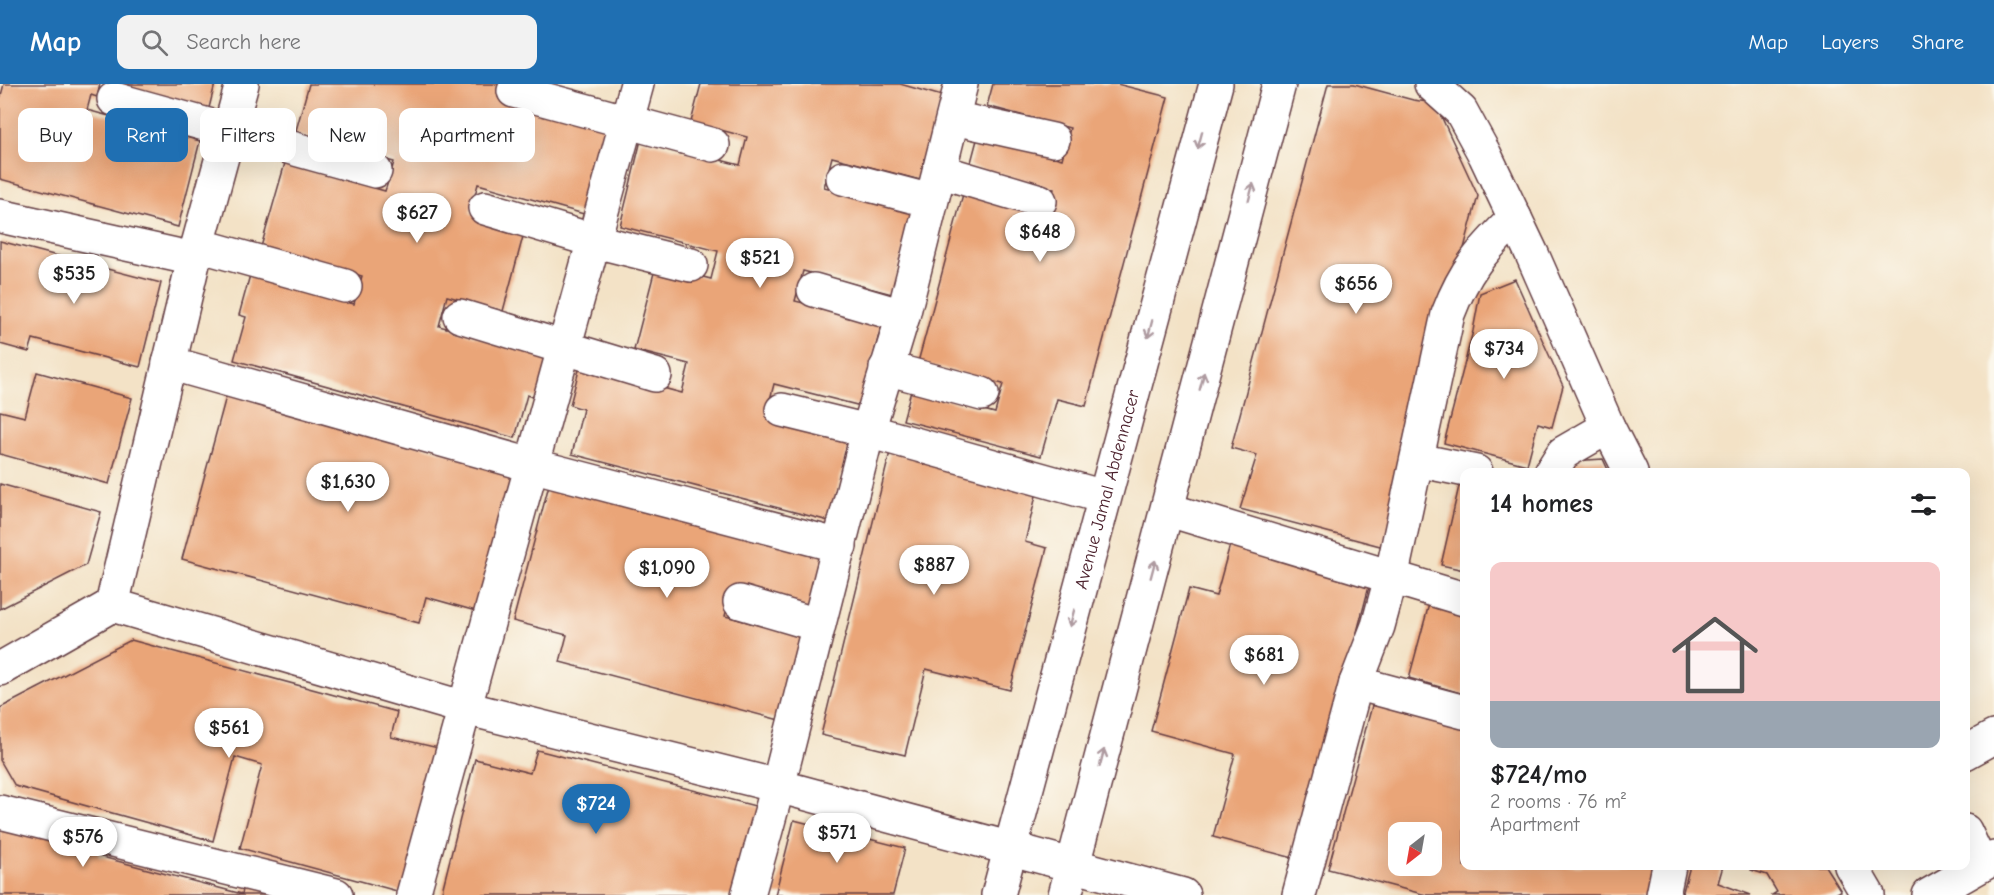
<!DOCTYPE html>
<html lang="en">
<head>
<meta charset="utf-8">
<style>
	body { margin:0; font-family:"Comic Neue",sans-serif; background:#f2f2f2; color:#202124; height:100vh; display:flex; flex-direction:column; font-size:22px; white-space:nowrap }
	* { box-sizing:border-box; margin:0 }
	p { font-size:20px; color:#757577 }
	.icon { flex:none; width:33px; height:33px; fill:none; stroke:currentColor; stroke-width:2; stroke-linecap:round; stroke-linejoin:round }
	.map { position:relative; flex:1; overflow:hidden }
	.details { position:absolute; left:1460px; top:384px; width:510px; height:402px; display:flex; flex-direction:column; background:#fff; border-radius:12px; box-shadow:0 6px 24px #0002 }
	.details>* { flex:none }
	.banner { position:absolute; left:18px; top:24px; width:570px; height:54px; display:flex; gap:12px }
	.needle { width:39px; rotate:211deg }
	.tools { position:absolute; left:1388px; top:738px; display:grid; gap:12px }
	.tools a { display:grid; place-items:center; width:54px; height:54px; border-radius:12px; background:#fff; box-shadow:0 6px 24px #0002; font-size:30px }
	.price { position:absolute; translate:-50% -51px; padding:0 14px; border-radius:21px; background:#fff; color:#222; font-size:20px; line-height:39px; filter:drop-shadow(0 2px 3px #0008) }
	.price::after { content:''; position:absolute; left:50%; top:36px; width:18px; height:14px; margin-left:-9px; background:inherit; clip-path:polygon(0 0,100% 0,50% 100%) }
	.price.selected { background:#1f6fb2; color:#fff }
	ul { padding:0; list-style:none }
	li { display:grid; align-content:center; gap:12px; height:318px; padding:0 30px }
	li+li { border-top:2px solid #e0e0e0 }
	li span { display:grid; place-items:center; height:186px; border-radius:12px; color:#555 }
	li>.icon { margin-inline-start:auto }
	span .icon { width:108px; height:108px; fill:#fffc; stroke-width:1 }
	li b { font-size:26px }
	h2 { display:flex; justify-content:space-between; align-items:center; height:72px; padding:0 30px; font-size:26px }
	.tag { padding:0 21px; border-radius:12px; background:#fff; box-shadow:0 6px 24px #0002; font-size:21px; line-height:54px }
	.tag.selected { background:#1f6fb2; color:#fff }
	header { display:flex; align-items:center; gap:36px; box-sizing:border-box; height:84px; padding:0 30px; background:#1f6fb2; color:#fff }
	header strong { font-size:28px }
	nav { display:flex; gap:33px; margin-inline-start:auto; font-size:21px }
	.search { width:420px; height:54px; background:#f2f2f2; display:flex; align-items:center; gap:15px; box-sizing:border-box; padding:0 21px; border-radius:12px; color:#757577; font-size:22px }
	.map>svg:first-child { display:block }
	.building { fill:#eaa578; fill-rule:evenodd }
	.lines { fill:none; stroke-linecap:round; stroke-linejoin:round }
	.minor-casing { stroke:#633c42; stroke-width:36 }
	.minor { stroke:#fff; stroke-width:33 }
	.oneway { stroke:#ae9aa0 }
	.labels { text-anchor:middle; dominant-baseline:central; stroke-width:6; stroke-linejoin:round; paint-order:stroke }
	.street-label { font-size:18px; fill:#4a1f2b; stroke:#fbf7ec }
</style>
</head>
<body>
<header>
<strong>Map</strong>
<div class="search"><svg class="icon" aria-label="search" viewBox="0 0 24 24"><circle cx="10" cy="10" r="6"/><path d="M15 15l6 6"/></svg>Search here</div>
<nav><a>Map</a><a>Layers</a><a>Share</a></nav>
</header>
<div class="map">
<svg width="1994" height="811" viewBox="0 0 1994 811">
	<rect width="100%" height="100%" fill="#fbf7ec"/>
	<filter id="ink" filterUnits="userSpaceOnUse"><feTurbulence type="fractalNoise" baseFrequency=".0167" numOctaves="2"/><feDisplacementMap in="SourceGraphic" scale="12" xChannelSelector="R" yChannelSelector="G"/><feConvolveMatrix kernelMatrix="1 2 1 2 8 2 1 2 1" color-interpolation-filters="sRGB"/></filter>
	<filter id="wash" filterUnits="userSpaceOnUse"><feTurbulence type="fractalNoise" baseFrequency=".008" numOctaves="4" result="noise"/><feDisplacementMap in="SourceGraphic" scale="24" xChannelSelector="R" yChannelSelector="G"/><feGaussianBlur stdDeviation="1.35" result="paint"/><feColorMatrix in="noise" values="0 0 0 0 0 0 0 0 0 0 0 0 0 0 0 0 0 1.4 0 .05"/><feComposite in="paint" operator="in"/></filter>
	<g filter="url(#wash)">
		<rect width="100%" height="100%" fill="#f3e2c6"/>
		<g id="blocks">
			<g class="building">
				<polygon points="4,0 100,0 97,13 91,11 87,26 200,57 178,143 0,95 0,15"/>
				<polygon points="108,0 215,0 208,28"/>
				<polygon points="309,0 505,0 614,46 591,132 478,100 470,129 525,145 513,190 503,227 447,212 439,242 552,273 541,315 527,311 515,354 234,276 246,233 239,231 250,191 354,220 362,192 261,163 285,79 385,107 390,92 394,78 295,50"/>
				<polygon points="701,0 900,0 942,12 920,96 832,73 824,103 913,126 892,210 803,187 795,217 882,238 861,322 774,300 766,331 851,353 829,437 572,370 583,325 570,321 580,282 682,309 689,280 634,266 656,181 711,195 718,167 620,142 641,56 740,81 747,53 691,38"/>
				<polygon points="993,0 1117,0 1168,13 1086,322 1057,315 1041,372 903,336 911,307 995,329 1003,300 918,278 926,249 963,110 1047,132 1054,105 970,82 978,52 1062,75 1070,44 987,22"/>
				<polygon points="1328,0 1354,0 1413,16 1435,19 1478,112 1384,463 1240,425 1257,371 1231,364"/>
				<polygon points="0,157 161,199 140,283 33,255 29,268 0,260"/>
				<polygon points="1515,195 1563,302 1552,343 1538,339 1527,381 1444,359 1473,247 1480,209"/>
				<polygon points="37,288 132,314 109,400 0,370 0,327 25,333"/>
				<polygon points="227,309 521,389 483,529 426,513 419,539 182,475"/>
				<polygon points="890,368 1038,403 1025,458 1047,464 1010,606 926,585 905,671 821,651"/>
				<polygon points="1603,375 1609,388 1570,388 1572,377"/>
				<polygon points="550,397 830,471 816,527 732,506 725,532 808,554 787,638 560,578 567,551 513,537"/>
				<polygon points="1460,398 1464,399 1464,486 1441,481"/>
				<polygon points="0,400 101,428 86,481 0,525"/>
				<polygon points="1231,457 1371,495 1297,775 1213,753 1235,670 1151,647 1189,505 1216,512"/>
				<polygon points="1432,509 1464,518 1464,610 1409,594"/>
				<polygon points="131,556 397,628 391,653 447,666 408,810 240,764 262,681 235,673 213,757 15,702 0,676 0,624"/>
				<path d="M1373,618L1464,642V782H1661L1653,811H1426L1328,785ZM1398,748H1431V782H1398Z"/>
				<polygon points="537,666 763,724 741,811 441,811 475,675 530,689"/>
				<polygon points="0,730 102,758 98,772 242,810 245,797 293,811 0,811"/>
				<polygon points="794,736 905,764 893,811 775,811"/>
				<polygon points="1690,782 1723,782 1718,799 1751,811 1682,811"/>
				<polygon points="1752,782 1825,782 1841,807 1833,811 1772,811 1777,808 1767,791 1751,786"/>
			</g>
		</g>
	</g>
	<g filter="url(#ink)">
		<use href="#blocks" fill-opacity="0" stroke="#633c42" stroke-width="1.5"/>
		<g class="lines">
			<defs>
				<g id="minor">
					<polyline points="242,0 194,175 112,521 465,624 778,702 1183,811"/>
					<polyline points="1431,0 1461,27 1485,71 1532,170 1608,343 1631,388"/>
					<polyline points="514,7 713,61"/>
					<polyline points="114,15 375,87"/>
					<polyline points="953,34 1053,56"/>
					<polyline points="939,87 1040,117"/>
					<polyline points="843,94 931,117"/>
					<polyline points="485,124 595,157 691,181"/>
					<polyline points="0,132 194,175"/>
					<polyline points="198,161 345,202"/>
					<polyline points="814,206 903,232"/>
					<polyline points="460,232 655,291"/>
					<polyline points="169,279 531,381 840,462"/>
					<polyline points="886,284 982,310"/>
					<polyline points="782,326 868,347 1104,413"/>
					<polyline points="1417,376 1476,388"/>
					<polyline points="1551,388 1563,369 1608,343"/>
					<polyline points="1169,426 1464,515"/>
					<polyline points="740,518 818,541"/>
					<polyline points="0,585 112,521"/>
					<polyline points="1356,599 1464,628"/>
					<polyline points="1965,669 1994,653"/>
					<polyline points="0,728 336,811"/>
					<polyline points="1965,747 1981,781"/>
					<polyline points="1851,782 1868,811"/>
					<polyline points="413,811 637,0"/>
					<polyline points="748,811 778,702 868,347 903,232 961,0"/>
					<path id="s1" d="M998,811L1216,0"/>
					<polyline points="1065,811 1279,0"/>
					<path d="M1299,811L1356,599L1378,542L1391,494L1448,230C1465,185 1482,167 1515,134"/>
					<polyline points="1663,811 1669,782"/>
					<polyline points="1929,811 1994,774"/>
				</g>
			</defs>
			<use href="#minor" class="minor-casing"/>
			<use href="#minor" class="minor"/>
		</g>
		<defs><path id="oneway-shaft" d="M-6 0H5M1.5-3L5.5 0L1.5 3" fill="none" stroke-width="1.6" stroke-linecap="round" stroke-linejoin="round" transform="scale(1.5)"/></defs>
		<g class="oneway">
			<use href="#oneway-shaft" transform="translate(1200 56) rotate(105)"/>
			<use href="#oneway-shaft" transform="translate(1251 108) rotate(-75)"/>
			<use href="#oneway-shaft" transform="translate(1150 245) rotate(105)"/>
			<use href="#oneway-shaft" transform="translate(1202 297) rotate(-75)"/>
			<use href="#oneway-shaft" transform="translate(1153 485) rotate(-75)"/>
			<use href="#oneway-shaft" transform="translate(1072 534) rotate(105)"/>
			<use href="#oneway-shaft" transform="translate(1102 674) rotate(-75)"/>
		</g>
	</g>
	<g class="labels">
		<g class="street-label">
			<text stroke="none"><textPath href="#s1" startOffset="420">Avenue Jamal Abdennacer</textPath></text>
		</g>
	</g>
</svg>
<div class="tools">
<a><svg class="needle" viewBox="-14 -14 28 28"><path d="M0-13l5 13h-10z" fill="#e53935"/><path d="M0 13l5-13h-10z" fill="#757577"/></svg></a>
</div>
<b class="price" style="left:417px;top:160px">$627</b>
<b class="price" style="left:1040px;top:179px">$648</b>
<b class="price" style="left:760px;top:205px">$521</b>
<b class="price" style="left:74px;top:221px">$535</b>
<b class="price" style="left:1356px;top:231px">$656</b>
<b class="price" style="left:1504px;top:296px">$734</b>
<b class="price" style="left:348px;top:429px">$1,630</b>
<b class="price" style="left:934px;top:512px">$887</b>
<b class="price" style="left:667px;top:515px">$1,090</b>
<b class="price" style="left:1264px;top:602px">$681</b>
<b class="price" style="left:229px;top:675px">$561</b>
<b class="price selected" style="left:596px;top:751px">$724</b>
<b class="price" style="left:837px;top:780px">$571</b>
<b class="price" style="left:83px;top:784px">$576</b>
<div class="banner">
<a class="tag">Buy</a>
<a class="tag selected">Rent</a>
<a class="tag">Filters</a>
<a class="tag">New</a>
<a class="tag">Apartment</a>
</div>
<section class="details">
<h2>14 homes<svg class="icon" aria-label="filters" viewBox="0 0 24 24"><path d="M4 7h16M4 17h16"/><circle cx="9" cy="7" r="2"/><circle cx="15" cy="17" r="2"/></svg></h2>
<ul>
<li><span style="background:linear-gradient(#f6c9c9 75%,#9aa5b1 0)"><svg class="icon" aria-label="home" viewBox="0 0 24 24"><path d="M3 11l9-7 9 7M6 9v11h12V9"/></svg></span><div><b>$724/mo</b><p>2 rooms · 76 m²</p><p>Apartment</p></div></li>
</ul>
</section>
</div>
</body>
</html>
